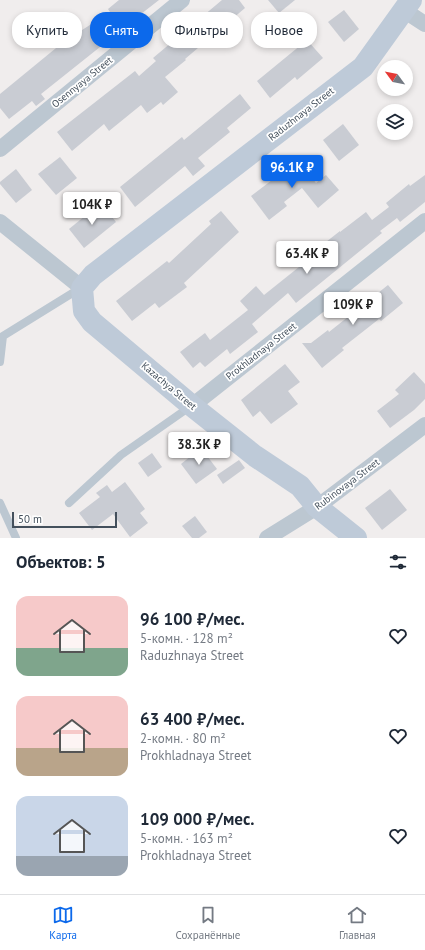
<!DOCTYPE html>
<html lang="ru">
<head>
<meta charset="utf-8">
<style>
	body { margin:0; font-family:"PT Sans",sans-serif; background:#f6f6f7; color:#1f2937; height:100vh; display:flex; flex-direction:column; font-size:15px; white-space:nowrap }
	* { box-sizing:border-box; margin:0 }
	p { font-size:13px; color:#747a83 }
	.icon { flex:none; width:22px; height:22px; fill:none; stroke:currentColor; stroke-width:2; stroke-linecap:round; stroke-linejoin:round }
	.map { position:relative; height:538px; overflow:hidden }
	.panel { display:flex; flex-direction:column; background:#fff; flex:1 }
	.panel>* { flex:none }
	.banner { position:absolute; left:12px; top:12px; width:401px; height:36px; display:flex; gap:8px }
	.needle { width:26px; rotate:302deg }
	.controls { position:absolute; left:377px; top:60px; display:grid; gap:8px }
	.controls a { display:grid; place-items:center; width:36px; height:36px; border-radius:50%; background:#fff; box-shadow:0 2px 6px #0003; font-size:20px }
	.scale { position:absolute; left:12px; bottom:10px; width:105px; box-sizing:border-box; padding-left:4px; border:2px solid #44505c; border-top:0; font-size:11px; line-height:14px; white-space:nowrap; color:#44505c; -webkit-text-stroke:3px #fff; paint-order:stroke }
	.price { position:absolute; translate:-50% -34px; padding:0 9px; border-radius:4px; background:#fff; color:#222; font-size:13px; line-height:26px; filter:drop-shadow(0 1px 2px #0008) }
	.price::after { content:''; position:absolute; left:50%; top:24px; width:12px; height:9px; margin-left:-6px; background:inherit; clip-path:polygon(0 0,100% 0,50% 100%) }
	.price.selected { background:#0c69eb; color:#fff }
	ul { padding:0; list-style:none }
	li { display:flex; align-items:center; gap:12px; height:100px; padding:0 16px }
	li span { display:grid; place-items:center; flex:none; width:112px; height:80px; border-radius:12px; color:#555 }
	li>.icon { margin-inline-start:auto }
	span .icon { width:48px; height:48px; fill:#fffc; stroke-width:1 }
	li b { font-size:17px }
	h2 { display:flex; justify-content:space-between; align-items:center; height:48px; padding:0 16px; font-size:17px }
	.pill { padding:0 14px; border-radius:16px; background:#fff; box-shadow:0 2px 6px #0003; font-size:14px; line-height:36px }
	.pill.selected { background:#0c69eb; color:#fff }
	.tab-bar { display:flex; justify-content:space-around; align-items:center; height:56px; border-top:1px solid #e0e1e3; background:#fff; font-size:11px; color:#747a83 }
	.tab-bar a { display:grid; justify-items:center; gap:2px }
	.tab-bar .selected { color:#0c69eb }
	.map>svg:first-child { display:block }
	.building { fill:#c9ccd3 }
	.lines { fill:none; stroke-linecap:round; stroke-linejoin:round }
	.lane { stroke:#bcc7d1; stroke-width:8 }
	.street { stroke:#bcc7d1; stroke-width:16 }
	.secondary { stroke:#becad8; stroke-width:22 }
	.labels { text-anchor:middle; dominant-baseline:central; stroke-width:3.5; stroke-linejoin:round; paint-order:stroke }
	.street-label { font-size:10px; fill:#44505c; stroke:#fff }
</style>
</head>
<body>
<div class="map">
<svg width="425" height="538" viewBox="0 0 425 538">
	<rect width="100%" height="100%" fill="#f0eded"/>
	<g class="building">
		<polygon points="119,0 159,0 132,21 134,24 122,34 100,47 41,94 45,99 36,106 32,101 9,119 0,108 0,94 78,30 79,32 110,12 108,9"/>
		<polygon points="222,0 239,0 245,8 185,59 186,60 165,77 178,92 163,105 161,102 147,113 141,105 109,131 104,124 72,151 57,132 135,71 139,76 156,61 153,58"/>
		<polygon points="268,0 295,0 279,13"/>
		<polygon points="344,10 359,29 344,42 328,22"/>
		<polygon points="307,40 323,58 297,80 295,77 270,98 257,81"/>
		<polygon points="240,94 251,108 227,128 230,132 198,158 205,166 193,176 185,166 135,207 120,187 182,137 184,140"/>
		<polygon points="343,124 359,145 339,161 323,140"/>
		<polygon points="60,157 77,178 56,195 38,174"/>
		<polygon points="296,158 316,183 326,175 339,190 318,208 302,188 284,202 287,206 269,220 251,196 276,177 275,176"/>
		<polygon points="16,169 32,190 16,203 0,184 0,182"/>
		<polygon points="425,175 425,202 400,222 397,218 380,231 382,233 296,303 288,293 252,324 258,332 230,354 227,349 205,367 200,362 193,368 180,352 205,333 210,340 248,310 240,301 256,286 264,295 314,255 312,253 340,231 340,232 366,212 372,220 389,207 386,203 409,184 410,186"/>
		<polygon points="101,203 116,222 84,248 69,229"/>
		<polygon points="221,211 239,232 184,283 187,287 159,308 155,303 132,321 116,301 167,261 169,263 211,224 209,221"/>
		<polygon points="388,285 403,303 381,321 379,319 342,348 344,350 322,368 302,343 311,343 328,330 329,332"/>
		<polygon points="285,364 300,382 288,391 298,404 271,424 260,411 253,417 241,400"/>
		<polygon points="414,372 425,384 425,399 414,410 390,428 377,411 399,394 395,390"/>
		<polygon points="201,448 217,469 196,484 181,464"/>
		<polygon points="152,453 162,467 148,477 138,463"/>
		<polygon points="239,460 245,468 223,484 217,475"/>
		<polygon points="125,482 145,509 140,513 148,523 130,537 113,514 92,530 79,513 100,497 96,493 107,485 112,492"/>
		<polygon points="390,489 407,510 382,530 365,508"/>
		<polygon points="195,516 207,532 199,538 192,538 182,526"/>
	</g>
	<g class="lines">
		<g class="lane">
			<polyline points="0,362 3,336 79,289"/>
			<polyline points="0,503 16,538"/>
			<polyline points="69,503 121,455 191,406"/>
		</g>
		<g class="street">
			<polyline points="405,11 425,24"/>
			<polyline points="0,149 182,0"/>
			<polyline points="0,222 82,288"/>
			<polyline points="192,406 425,221"/>
			<polyline points="267,538 317,507 425,425"/>
		</g>
		<polyline class="secondary" points="356,538 317,507 300,486 255,456 192,406 92,322 84,311 82,288 93,275 363,67 411,0"/>
	</g>
	<g class="labels">
		<g class="street-label">
			<text transform="translate(82 82) rotate(-39)">Osennyaya Street</text>
			<text transform="translate(301 114) rotate(-38)">Raduzhnaya Street</text>
			<text transform="translate(261 351) rotate(-38)">Prokhladnaya Street</text>
			<text transform="translate(169 386) rotate(40)">Kazachya Street</text>
			<text transform="translate(347 484) rotate(-37)">Rubinovaya Street</text>
		</g>
	</g>
</svg>
<div class="controls">
<a><svg class="needle" viewBox="-14 -14 28 28"><path d="M0-13l5 13h-10z" fill="#e53935"/><path d="M0 13l5-13h-10z" fill="#747a83"/></svg></a>
<a><svg class="icon" aria-label="layers" viewBox="0 0 24 24"><path d="M12 4l9 5-9 5-9-5zM3 14l9 5 9-5"/></svg></a>
</div>
<div class="scale">50 m</div>
<b class="price selected" style="left:292px;top:189px">96.1K ₽</b>
<b class="price" style="left:92px;top:226px">104K ₽</b>
<b class="price" style="left:307px;top:275px">63.4K ₽</b>
<b class="price" style="left:353px;top:326px">109K ₽</b>
<b class="price" style="left:199px;top:466px">38.3K ₽</b>
<div class="banner">
<a class="pill">Купить</a>
<a class="pill selected">Снять</a>
<a class="pill">Фильтры</a>
<a class="pill">Новое</a>
</div>
</div>
<section class="panel">
<h2>Объектов: 5<svg class="icon" aria-label="filters" viewBox="0 0 24 24"><path d="M4 7h16M4 17h16"/><circle cx="9" cy="7" r="2"/><circle cx="15" cy="17" r="2"/></svg></h2>
<ul>
<li><span style="background:linear-gradient(#f6c9c9 65%,#7fa58c 0)"><svg class="icon" aria-label="home" viewBox="0 0 24 24"><path d="M3 11l9-7 9 7M6 9v11h12V9"/></svg></span><div><b>96 100 ₽/мес.</b><p>5-комн. · 128 m²</p><p>Raduzhnaya Street</p></div><svg class="icon" aria-label="heart" viewBox="0 0 24 24"><path d="M12 20l-8-8c-3-5 5-10 8-4 3-6 11-1 8 4z"/></svg></li>
<li><span style="background:linear-gradient(#f6c9c9 65%,#b9a48a 0)"><svg class="icon" aria-label="home" viewBox="0 0 24 24"><path d="M3 11l9-7 9 7M6 9v11h12V9"/></svg></span><div><b>63 400 ₽/мес.</b><p>2-комн. · 80 m²</p><p>Prokhladnaya Street</p></div><svg class="icon" aria-label="heart" viewBox="0 0 24 24"><path d="M12 20l-8-8c-3-5 5-10 8-4 3-6 11-1 8 4z"/></svg></li>
<li><span style="background:linear-gradient(#c9d6e8 75%,#9aa5b1 0)"><svg class="icon" aria-label="home" viewBox="0 0 24 24"><path d="M3 11l9-7 9 7M6 9v11h12V9"/></svg></span><div><b>109 000 ₽/мес.</b><p>5-комн. · 163 m²</p><p>Prokhladnaya Street</p></div><svg class="icon" aria-label="heart" viewBox="0 0 24 24"><path d="M12 20l-8-8c-3-5 5-10 8-4 3-6 11-1 8 4z"/></svg></li>
</ul>
</section>
<nav class="tab-bar">
<a class="selected"><svg class="icon" aria-label="map" viewBox="0 0 24 24"><path d="M3 6l6-2 6 2 6-2v14l-6 2-6-2-6 2zM9 4v14M15 6v14"/></svg>Карта</a>
<a><svg class="icon" aria-label="saved" viewBox="0 0 24 24"><path d="M7 4h10v16l-5-4-5 4z"/></svg>Сохранённые</a>
<a><svg class="icon" aria-label="home" viewBox="0 0 24 24"><path d="M3 11l9-7 9 7M6 9v11h12V9"/></svg>Главная</a>
</nav>
</body>
</html>
